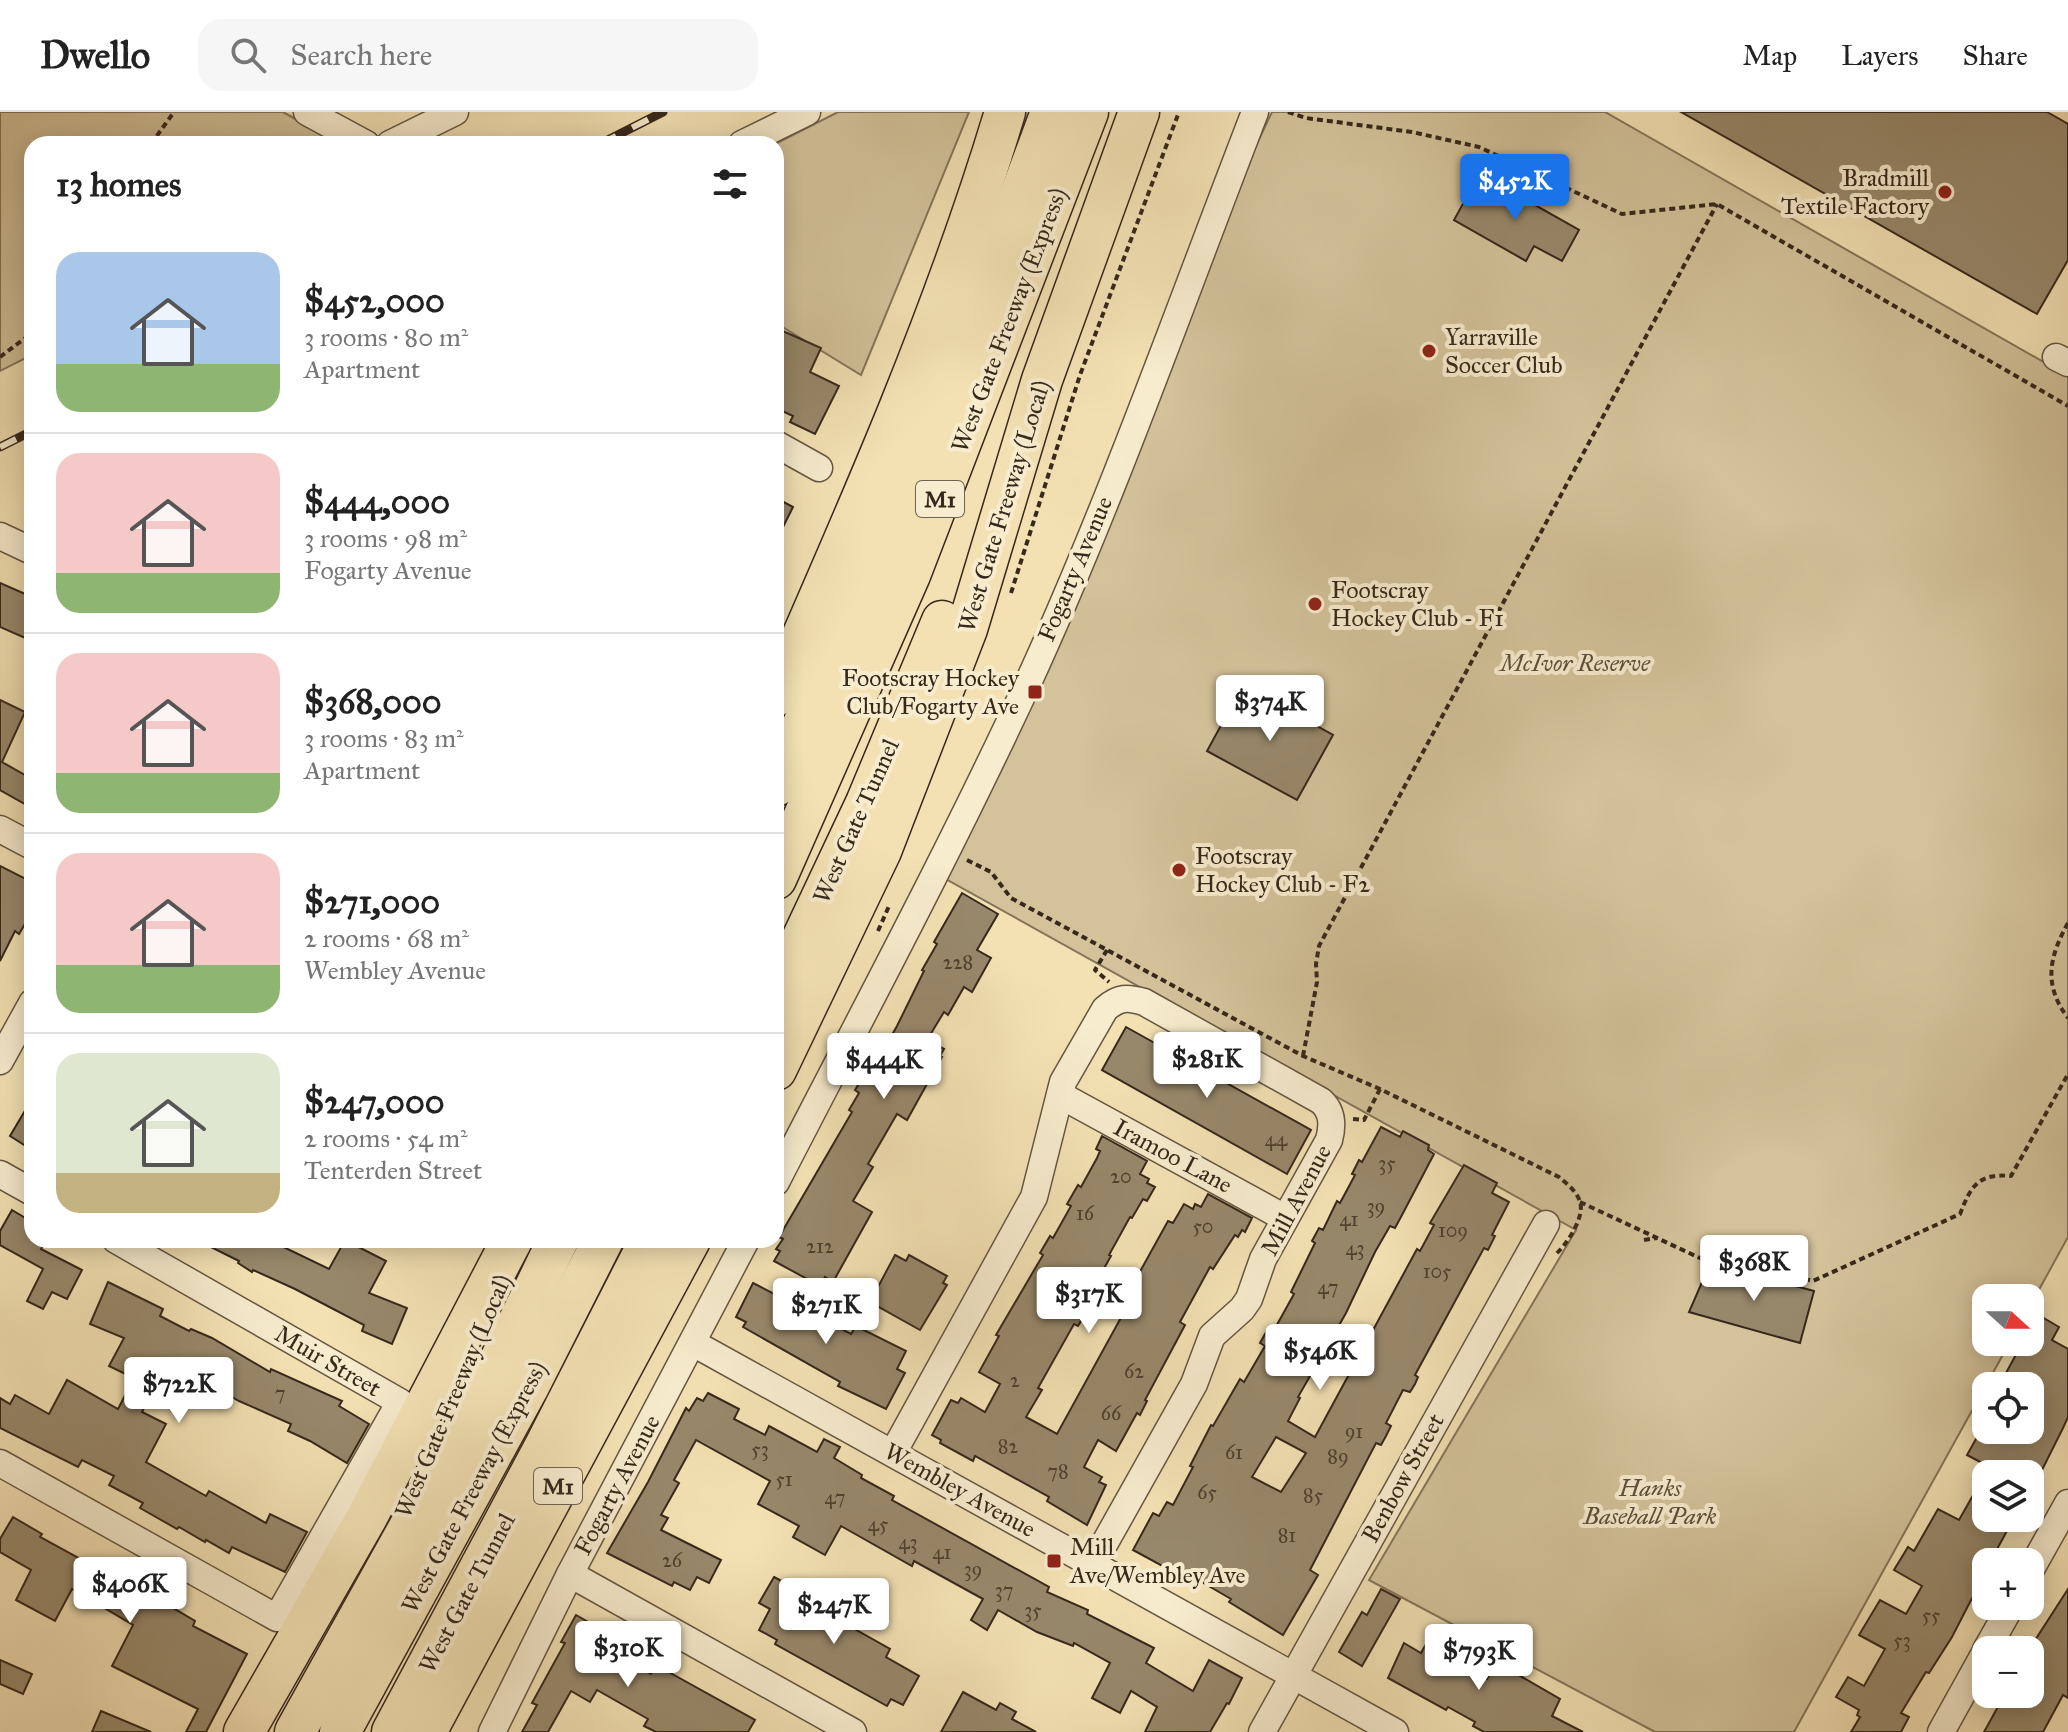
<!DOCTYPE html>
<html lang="en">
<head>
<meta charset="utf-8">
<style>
	body { margin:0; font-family:"IM FELL Great Primer",serif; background:#f6f6f6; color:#222; height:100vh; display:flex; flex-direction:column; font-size:30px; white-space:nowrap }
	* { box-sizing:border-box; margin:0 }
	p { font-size:26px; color:#767676 }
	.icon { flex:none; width:44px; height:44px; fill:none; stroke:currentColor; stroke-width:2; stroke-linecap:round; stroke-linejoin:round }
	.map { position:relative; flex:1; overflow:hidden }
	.details { position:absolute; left:24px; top:24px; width:760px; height:1112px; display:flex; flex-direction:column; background:#fff; border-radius:24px; box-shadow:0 4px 20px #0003 }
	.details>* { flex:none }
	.needle { width:52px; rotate:111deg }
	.fabs { position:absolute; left:1972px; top:1172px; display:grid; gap:16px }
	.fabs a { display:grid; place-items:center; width:72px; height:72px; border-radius:16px; background:#fff; box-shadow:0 4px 20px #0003; font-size:40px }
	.price { position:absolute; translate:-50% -68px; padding:0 18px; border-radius:8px; background:#fff; color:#222; font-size:26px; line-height:52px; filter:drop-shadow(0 2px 4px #0008) }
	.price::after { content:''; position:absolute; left:50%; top:48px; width:24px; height:18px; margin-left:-12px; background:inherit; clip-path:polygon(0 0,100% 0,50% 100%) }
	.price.selected { background:#1a73e8; color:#fff }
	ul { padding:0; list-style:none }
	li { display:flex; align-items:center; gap:24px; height:200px; padding:0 32px }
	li+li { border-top:2px solid #e0e0e0 }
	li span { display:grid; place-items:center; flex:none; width:224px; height:160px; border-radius:24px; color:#555 }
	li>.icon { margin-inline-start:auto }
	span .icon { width:96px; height:96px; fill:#fffc; stroke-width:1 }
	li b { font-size:34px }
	h2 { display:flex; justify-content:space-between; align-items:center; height:96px; padding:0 32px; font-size:34px }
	header { display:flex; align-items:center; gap:48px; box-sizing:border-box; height:112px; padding:0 40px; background:#fff; border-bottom:2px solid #e0e0e0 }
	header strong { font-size:38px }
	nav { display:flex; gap:44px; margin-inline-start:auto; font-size:28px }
	.search { width:560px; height:72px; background:#f6f6f6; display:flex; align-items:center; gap:20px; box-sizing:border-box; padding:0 28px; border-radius:24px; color:#767676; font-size:30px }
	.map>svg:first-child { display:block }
	.green { fill:#d3c29a; stroke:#84755a; stroke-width:2 }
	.building { fill:#98886b; stroke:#36281b; stroke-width:2; fill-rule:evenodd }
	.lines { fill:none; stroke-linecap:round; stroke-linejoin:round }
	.highway-tunnel { stroke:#cdbc95; stroke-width:40; stroke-dasharray:40 20; stroke-linecap:butt }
	.minor-casing { stroke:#655641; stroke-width:29 }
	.highway-casing { stroke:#36281b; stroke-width:43 }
	.path { stroke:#36281b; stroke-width:4; stroke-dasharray:6 4; stroke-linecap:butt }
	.minor { stroke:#f7ecce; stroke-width:26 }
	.highway { stroke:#f3e1b4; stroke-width:40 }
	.rail-casing { stroke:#36281b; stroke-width:9 }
	.rail { stroke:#f7ecce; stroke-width:6; stroke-dasharray:18; stroke-linecap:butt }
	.poi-dot { fill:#8f2418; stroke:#f7ecce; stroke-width:3 }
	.labels { text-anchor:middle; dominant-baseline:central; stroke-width:8; stroke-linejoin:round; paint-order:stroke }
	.number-label { font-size:20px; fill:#4e402f }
	.shield { fill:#f7ecce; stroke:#706351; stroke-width:2 }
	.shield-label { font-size:22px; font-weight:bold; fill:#36281b }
	.poi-label { font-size:24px; fill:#36281b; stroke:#f7ecce; text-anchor:start }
	.street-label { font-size:24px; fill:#36281b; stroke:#f7ecce }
	.park-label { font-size:24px; font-style:italic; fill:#5d4e3b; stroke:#f7ecce }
</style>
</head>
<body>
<header>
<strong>Dwello</strong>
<div class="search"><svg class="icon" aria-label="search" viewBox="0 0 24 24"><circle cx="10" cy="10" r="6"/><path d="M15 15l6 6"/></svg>Search here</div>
<nav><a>Map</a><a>Layers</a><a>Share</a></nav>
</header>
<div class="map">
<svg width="2068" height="1620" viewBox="0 0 2068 1620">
	<rect width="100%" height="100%" fill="#f3e1b4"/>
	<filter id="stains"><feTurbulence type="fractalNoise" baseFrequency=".0025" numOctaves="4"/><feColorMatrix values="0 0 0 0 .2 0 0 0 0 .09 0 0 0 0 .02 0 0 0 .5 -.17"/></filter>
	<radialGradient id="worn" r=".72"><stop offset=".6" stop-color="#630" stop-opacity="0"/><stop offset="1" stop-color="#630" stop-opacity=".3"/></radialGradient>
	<g class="green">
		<polygon points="0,0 283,0 341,32 32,32 32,243 0,259"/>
		<polygon points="838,0 969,0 861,263 776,211 775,32"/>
		<polygon points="1272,0 1605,0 2068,264 2068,1125 2030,1194 2030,1186 1986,1186 1986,1230 2010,1230 1794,1620 1655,1620 1369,1468 1576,1118 935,761 1182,190"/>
	</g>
	<g class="building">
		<polygon points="1681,0 2047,0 2068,12 2068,148 2037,202"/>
		<polygon points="1484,64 1579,118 1562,149 1534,134 1526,149 1454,108 1465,88 1469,90"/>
		<polygon points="776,216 821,236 810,260 839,274 815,322 790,310 793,304 776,296 776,275 783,259 776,256"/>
		<polygon points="776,386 793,395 776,429"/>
		<polygon points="0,471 32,485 32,529 0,515"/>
		<polygon points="1243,573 1333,623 1297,688 1207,639"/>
		<polygon points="0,588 25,600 2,650 32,667 32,696 0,678"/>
		<polygon points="0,754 32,770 32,800 19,822 15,819 0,849"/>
		<polygon points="962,781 998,802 977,838 991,846 972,880 964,875 948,903 944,900 927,928 944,937 940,944 942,945 907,1008 897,1002 868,1052 873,1055 853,1089 872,1100 833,1170 825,1165 820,1174 774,1149 780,1139 776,1137 783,1127 779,1125 852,1000 849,998 859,981 855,978 863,965 867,967 897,914 924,859 922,858 937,832 934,830"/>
		<polygon points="1126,915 1311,1018 1287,1062 1102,958"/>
		<polygon points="32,987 32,1038 10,1024"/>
		<path d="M1381,1015L1400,1025L1403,1019L1429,1033L1428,1038L1434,1042L1402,1103L1395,1116L1390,1114L1375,1140L1346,1201L1298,1285L1300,1286L1288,1309L1315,1325L1417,1137L1420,1139L1434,1113L1430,1111L1464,1053L1497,1071L1492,1081L1509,1090L1492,1123L1495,1124L1488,1138L1484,1136L1415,1263L1418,1265L1415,1272L1410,1280L1403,1278L1386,1311L1391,1314L1386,1324L1381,1333L1376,1331L1310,1458L1318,1463L1283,1523L1229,1490L1231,1487L1169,1451L1166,1456L1133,1438L1153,1401L1159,1404L1167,1390L1173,1393L1193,1355L1190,1354L1211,1313L1213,1314L1240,1267L1244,1270L1265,1234L1260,1231L1269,1215L1274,1218L1294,1182L1291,1180L1315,1131L1312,1129L1319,1116L1323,1118L1337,1089L1340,1091L1355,1063L1352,1062L1359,1048L1362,1050ZM1276,1325L1306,1341L1281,1380L1252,1365Z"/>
		<polygon points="1102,1024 1147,1049 1140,1062 1149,1067 1147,1071 1155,1075 1147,1089 1143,1087 1132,1106 1130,1105 1109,1143 1111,1144 1083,1194 1088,1197 1078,1214 1074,1212 1038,1276 1042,1278 1026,1305 1057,1322 1123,1202 1119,1200 1132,1174 1168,1109 1173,1111 1184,1092 1193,1097 1195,1092 1201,1095 1208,1082 1252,1106 1245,1120 1242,1118 1238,1125 1235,1123 1213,1157 1210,1155 1180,1210 1185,1213 1145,1288 1147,1289 1140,1303 1137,1301 1116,1339 1098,1328 1084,1355 1102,1365 1099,1370 1106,1373 1087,1413 1047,1389 1049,1385 975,1344 973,1349 940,1331 941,1328 932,1323 951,1288 958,1291 961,1286 985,1300 1000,1272 979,1260 999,1224 996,1223 1043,1143 1040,1141 1050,1124 1053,1126 1071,1094 1067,1092 1078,1073 1081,1075 1097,1046 1100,1039 1096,1037"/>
		<polygon points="12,1098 32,1110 32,1128 47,1128 41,1137 82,1158 67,1187 52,1180 43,1197 27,1189 43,1157 0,1133 0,1119"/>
		<polygon points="197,1128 269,1128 329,1157 345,1128 386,1149 369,1181 407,1196 392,1232 362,1219 364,1213 295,1177 253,1158 252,1160 238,1151 239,1149"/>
		<polygon points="895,1143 906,1149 909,1143 947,1164 943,1171 947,1173 920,1218 870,1190"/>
		<polygon points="1717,1153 1814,1179 1800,1231 1689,1200 1706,1161 1710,1164"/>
		<polygon points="108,1170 163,1197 160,1204 189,1219 191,1217 212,1226 270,1260 271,1257 342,1289 339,1294 369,1312 347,1351 310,1329 288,1319 291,1312 239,1289 196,1264 192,1273 162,1260 142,1300 166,1312 146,1350 206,1384 209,1379 266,1411 270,1402 307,1420 285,1460 232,1435 229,1441 206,1428 205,1430 179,1415 177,1417 140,1396 143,1391 109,1373 114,1364 82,1348 78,1355 0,1316 0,1286 10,1292 15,1283 49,1302 67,1268 118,1297 134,1266 109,1254 124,1226 90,1212"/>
		<polygon points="753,1171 851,1222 856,1214 906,1239 897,1257 905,1261 886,1297 838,1274 840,1270 743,1215 746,1210 736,1205"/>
		<polygon points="2030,1198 2059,1215 2052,1228 2068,1237 2068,1305 2063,1316 2040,1362 2036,1360 2035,1362 1986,1362 1986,1406 2014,1406 1990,1450 1986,1450 1986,1459 1952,1525 1929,1561 1926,1560 1901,1601 1909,1605 1901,1620 1851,1620 1860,1605 1857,1603 1859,1598 1836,1585 1848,1565 1864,1574 1885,1537 1859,1523 1880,1488 1906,1502 1922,1474 1894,1458 1908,1435 1914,1439 1938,1397 1959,1408 1985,1362 1981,1362 1986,1353 1967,1343 1981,1318 2030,1318 2030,1274 1999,1274 2020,1235 2030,1240"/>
		<polygon points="708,1281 739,1297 734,1307 765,1323 769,1314 817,1340 824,1327 840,1335 834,1346 862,1363 861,1366 894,1384 892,1388 1049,1475 1047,1480 1088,1498 1087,1502 1154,1536 1146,1551 1193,1579 1209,1548 1242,1566 1229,1592 1227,1591 1210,1620 1145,1620 1157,1595 1131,1579 1120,1601 1092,1586 1110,1551 1074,1531 1073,1534 1037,1520 998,1498 987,1518 971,1508 983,1487 914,1449 912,1454 841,1414 825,1443 793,1425 799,1414 758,1392 770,1369 696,1328 674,1368 679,1371 661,1403 668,1406 661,1418 721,1448 709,1471 697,1465 690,1478 674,1470 672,1474 607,1441 648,1370 686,1296 689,1299 697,1286 703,1289"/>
		<polygon points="13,1405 42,1422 40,1425 148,1484 173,1496 195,1509 193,1514 247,1542 206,1620 186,1620 198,1597 112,1554 133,1513 72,1477 55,1509 16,1488 31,1458 0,1440 0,1427"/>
		<polygon points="774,1465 800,1479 796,1486 835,1507 837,1503 854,1513 853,1516 890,1537 886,1545 919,1564 903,1593 891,1587 887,1594 775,1532 777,1528 759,1518 770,1497 759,1491"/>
		<polygon points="1381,1477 1400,1487 1362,1554 1339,1540 1362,1500 1367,1503"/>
		<polygon points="2068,1477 2068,1586 2063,1583 2043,1620 1984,1620 2005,1582 2030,1582 2030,1536"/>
		<polygon points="576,1503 606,1520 603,1524 620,1533 615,1542 651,1562 656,1553 755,1608 748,1620 656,1620 644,1614 648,1607 597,1578 590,1590 571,1579 548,1620 522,1620 537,1593 532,1591 565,1531 561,1530"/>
		<polygon points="1404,1531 1421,1541 1426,1532 1487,1567 1502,1538 1516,1546 1510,1558 1560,1587 1552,1604 1583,1620 1484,1620 1473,1614 1475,1610 1448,1595 1446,1598 1388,1566"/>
		<polygon points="0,1548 32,1562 23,1582 0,1572"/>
		<polygon points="963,1580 996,1598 1000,1591 1016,1600 1012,1607 1036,1620 941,1620"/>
		<polygon points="101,1599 151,1620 92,1620"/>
	</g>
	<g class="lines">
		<polyline class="highway-tunnel" points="996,90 1027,0"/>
		<defs>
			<g id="minor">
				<polyline points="307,0 366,32"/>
				<polyline points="390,32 455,0"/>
				<polyline points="742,32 807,0"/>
				<polyline points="2056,245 2068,251"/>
				<polyline points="776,332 819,356"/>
				<polyline points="0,424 32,439"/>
				<polyline points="0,717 32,734"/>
				<polyline points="0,949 32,891"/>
				<polyline points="1060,983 1285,1106"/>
				<polyline points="0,1062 32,1080"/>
				<path d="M776,1070C861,905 949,741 1027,573C1112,388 1181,191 1255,0"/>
				<polyline points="693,1231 1395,1620"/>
				<path d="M893,1341L1034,1085L1063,970L1105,897C1119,885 1127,885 1144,890L1321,989C1333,1000 1333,1013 1329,1028L1263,1147L1249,1187L1242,1197L1212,1224L1194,1272L1093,1452"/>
				<polyline points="0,1351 277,1506 400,1290 116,1128"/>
				<polyline points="2030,1459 2068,1391"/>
				<polyline points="570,1462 853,1620"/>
				<polyline points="1986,1538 2011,1494"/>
				<polyline points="492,1620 570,1462 746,1128"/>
				<polyline points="1262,1620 1546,1112"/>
				<polyline points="1941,1620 1986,1539"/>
			</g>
			<g id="highway">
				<path d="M776,584C860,393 945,200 1005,0"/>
				<polyline points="776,674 874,450 959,247 1051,0"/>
				<polyline points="776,767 910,463 1088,0"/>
				<polyline points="776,882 866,691 942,509"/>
				<polyline points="776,958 881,739 967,517 1042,268 1139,0"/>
				<polyline points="244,1620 367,1405 512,1128"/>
				<polyline points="295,1620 484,1281 558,1128"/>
				<polyline points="340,1620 528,1276 603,1128"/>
				<polyline points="392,1620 545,1334 650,1128"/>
				<polyline points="426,1620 690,1128"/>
			</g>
		</defs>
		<use href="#minor" class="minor-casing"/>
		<use href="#highway" class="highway-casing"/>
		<g class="path">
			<polyline points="1288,0 1306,6 1412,20 1479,35 1622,102 1717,92 2068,294"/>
			<polyline points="151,32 174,0"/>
			<polyline points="0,245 32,221"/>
			<polyline points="1011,481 1080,263 1179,0"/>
			<path d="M967,748L991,760L1011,786L1303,944L1380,977L1559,1065C1566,1071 1577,1079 1580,1090C1585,1105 1567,1132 1556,1142"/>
			<path d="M2068,811C2049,845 2043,873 2068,906"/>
			<polyline points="878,819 889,794"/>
			<polyline points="1107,838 1095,858 1109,870"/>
			<polyline points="1303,944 1317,870 1316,852 1319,834 1717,92"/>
			<polyline points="1353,1007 1364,1008 1380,977"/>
			<path d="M1580,1090L1702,1147L1714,1144L1813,1169L1960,1102C1971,1074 1978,1061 2011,1064L2068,962"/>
			<polyline points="1644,1128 1657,1126"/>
		</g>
		<use href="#minor" class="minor"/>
		<use href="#highway" class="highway"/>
		<defs>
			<g id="rail">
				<polyline points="600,32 663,0"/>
				<polyline points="0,335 32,319"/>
			</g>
		</defs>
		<use href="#rail" class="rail-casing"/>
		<use href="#rail" class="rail"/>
	</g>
	<g class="poi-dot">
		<circle cx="1945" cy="80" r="8"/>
		<circle cx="1429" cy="239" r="8"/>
		<circle cx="1315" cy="492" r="8"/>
		<rect x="1027" y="572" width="16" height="16" rx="4"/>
		<circle cx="1179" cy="758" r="8"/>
		<rect x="1046" y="1441" width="16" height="16" rx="4"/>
	</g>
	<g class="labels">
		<g class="number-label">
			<text x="958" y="850">228</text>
			<text x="1276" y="1027">44</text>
			<text x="1387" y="1051">35</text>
			<text x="1121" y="1064">20</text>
			<text x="1376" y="1094">39</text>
			<text x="1085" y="1101">16</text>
			<text x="1349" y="1107">41</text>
			<text x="1203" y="1114">50</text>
			<text x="1453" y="1118">109</text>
			<text x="820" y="1134">212</text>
			<text x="1355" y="1136">43</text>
			<text x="1437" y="1159">105</text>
			<text x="1328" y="1175">47</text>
			<text x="1134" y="1259">62</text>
			<text x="1015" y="1268">2</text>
			<text x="280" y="1281">7</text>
			<text x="1111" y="1301">66</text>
			<text x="1354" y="1319">91</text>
			<text x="1008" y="1334">82</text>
			<text x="760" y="1337">53</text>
			<text x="1234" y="1340">61</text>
			<text x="1338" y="1344">89</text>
			<text x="1058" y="1359">78</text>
			<text x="784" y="1367">51</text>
			<text x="1207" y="1380">65</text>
			<text x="1313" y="1383">85</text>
			<text x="835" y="1385">47</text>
			<text x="878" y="1412">45</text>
			<text x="1287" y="1423">81</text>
			<text x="908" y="1430">43</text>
			<text x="942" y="1440">41</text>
			<text x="672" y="1448">26</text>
			<text x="973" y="1457">39</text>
			<text x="1004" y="1478">37</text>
			<text x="1033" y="1498">35</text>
			<text x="1931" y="1503">55</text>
			<text x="1902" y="1528">53</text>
		</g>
		<g class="shield">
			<rect x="916" y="369" width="48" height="36" rx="6"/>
			<rect x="534" y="1356" width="48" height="36" rx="6"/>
		</g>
		<g class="shield-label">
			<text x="940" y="387">M1</text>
			<text x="558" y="1374">M1</text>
		</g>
		<g class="poi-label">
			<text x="1929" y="66" text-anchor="end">Bradmill<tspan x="1929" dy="28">Textile Factory</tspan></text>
			<text x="1445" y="225">Yarraville<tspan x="1445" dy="28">Soccer Club</tspan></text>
			<text x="1331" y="478">Footscray<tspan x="1331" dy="28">Hockey Club - F1</tspan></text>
			<text x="1019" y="566" text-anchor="end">Footscray Hockey<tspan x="1019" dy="28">Club/Fogarty Ave</tspan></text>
			<text x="1195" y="744">Footscray<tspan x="1195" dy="28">Hockey Club - F2</tspan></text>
			<text x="1070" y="1435">Mill<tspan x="1070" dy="28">Ave/Wembley Ave</tspan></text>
		</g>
		<g class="street-label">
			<text transform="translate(1009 208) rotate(-69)">West Gate Freeway (Express)</text>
			<text transform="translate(1004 394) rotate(-73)">West Gate Freeway (Local)</text>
			<text transform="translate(1075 457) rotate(-67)">Fogarty Avenue</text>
			<text transform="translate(856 709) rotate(-66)">West Gate Tunnel</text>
			<text transform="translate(1173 1044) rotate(28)">Iramoo Lane</text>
			<text transform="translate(1296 1088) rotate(-62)">Mill Avenue</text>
			<text transform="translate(328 1249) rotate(30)">Muir Street</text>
			<text transform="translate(453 1284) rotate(-67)">West Gate Freeway (Local)</text>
			<text transform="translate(1403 1366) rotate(-61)">Benbow Street</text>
			<text transform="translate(617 1373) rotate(-62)">Fogarty Avenue</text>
			<text transform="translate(474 1375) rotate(-62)">West Gate Freeway (Express)</text>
			<text transform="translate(960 1378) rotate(29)">Wembley Avenue</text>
			<text transform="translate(467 1481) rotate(-62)">West Gate Tunnel</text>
		</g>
		<g class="park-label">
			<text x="1575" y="551">McIvor Reserve</text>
			<text x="1650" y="1376">Hanks<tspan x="1650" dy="28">Baseball Park</tspan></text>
		</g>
	</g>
	<rect width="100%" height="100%" filter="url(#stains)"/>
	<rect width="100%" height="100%" fill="url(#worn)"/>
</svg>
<div class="fabs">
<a><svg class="needle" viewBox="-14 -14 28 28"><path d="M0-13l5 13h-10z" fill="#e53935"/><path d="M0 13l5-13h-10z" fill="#767676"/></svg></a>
<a><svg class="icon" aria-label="locate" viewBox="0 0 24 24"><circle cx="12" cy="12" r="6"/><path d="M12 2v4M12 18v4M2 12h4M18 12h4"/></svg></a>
<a><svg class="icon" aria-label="layers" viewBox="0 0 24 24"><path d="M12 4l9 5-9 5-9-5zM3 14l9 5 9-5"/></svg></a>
<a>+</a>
<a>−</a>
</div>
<b class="price selected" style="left:1515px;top:110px">$452K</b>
<b class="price" style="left:1270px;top:631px">$374K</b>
<b class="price" style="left:1207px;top:988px">$281K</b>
<b class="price" style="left:884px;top:989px">$444K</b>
<b class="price" style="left:1754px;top:1191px">$368K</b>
<b class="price" style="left:1089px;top:1223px">$317K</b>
<b class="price" style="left:826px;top:1234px">$271K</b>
<b class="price" style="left:1320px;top:1280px">$546K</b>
<b class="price" style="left:179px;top:1313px">$722K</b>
<b class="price" style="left:130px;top:1513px">$406K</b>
<b class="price" style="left:834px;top:1534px">$247K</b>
<b class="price" style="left:628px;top:1577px">$310K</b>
<b class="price" style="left:1479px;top:1580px">$793K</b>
<section class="details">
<h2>13 homes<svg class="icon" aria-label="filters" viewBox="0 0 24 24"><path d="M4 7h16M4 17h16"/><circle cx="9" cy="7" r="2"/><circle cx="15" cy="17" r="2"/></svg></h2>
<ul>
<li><span style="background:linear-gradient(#a9c7e8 70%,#8fb573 0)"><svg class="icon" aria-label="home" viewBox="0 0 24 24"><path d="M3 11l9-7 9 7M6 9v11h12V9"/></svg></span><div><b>$452,000</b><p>3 rooms · 80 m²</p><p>Apartment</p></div></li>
<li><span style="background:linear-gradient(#f6c9c9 75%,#8fb573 0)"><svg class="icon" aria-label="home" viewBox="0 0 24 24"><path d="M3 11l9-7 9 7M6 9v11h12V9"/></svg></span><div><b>$444,000</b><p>3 rooms · 98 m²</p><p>Fogarty Avenue</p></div></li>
<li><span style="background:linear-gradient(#f6c9c9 75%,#8fb573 0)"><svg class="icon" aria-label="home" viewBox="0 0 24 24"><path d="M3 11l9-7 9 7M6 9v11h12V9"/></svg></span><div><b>$368,000</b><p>3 rooms · 83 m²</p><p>Apartment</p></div></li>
<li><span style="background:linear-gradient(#f6c9c9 70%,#8fb573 0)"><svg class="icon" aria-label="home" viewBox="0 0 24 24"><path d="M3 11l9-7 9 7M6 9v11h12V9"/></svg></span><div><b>$271,000</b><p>2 rooms · 68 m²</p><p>Wembley Avenue</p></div></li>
<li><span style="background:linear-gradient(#dfe7d0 75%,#c2b280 0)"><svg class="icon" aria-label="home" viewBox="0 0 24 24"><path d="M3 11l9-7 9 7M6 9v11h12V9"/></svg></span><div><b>$247,000</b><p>2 rooms · 54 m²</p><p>Tenterden Street</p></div></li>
</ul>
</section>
</div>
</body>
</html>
